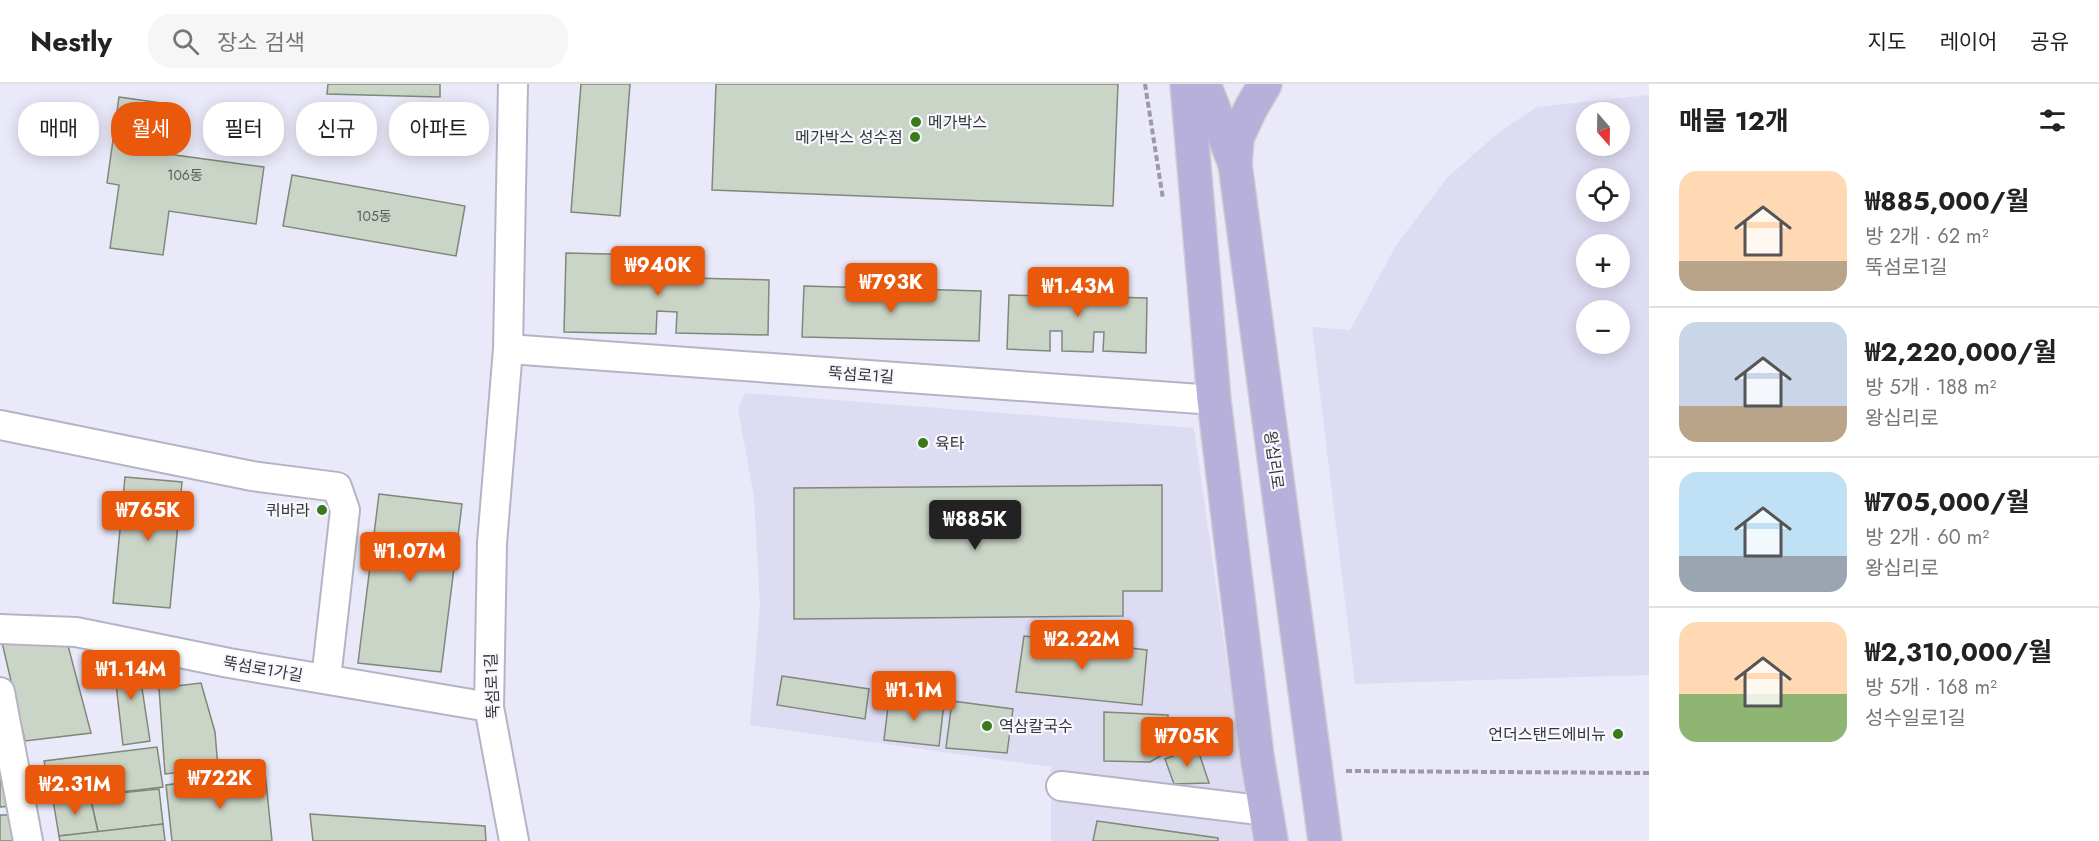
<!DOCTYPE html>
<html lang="ko">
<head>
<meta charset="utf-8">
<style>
	body { margin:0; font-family:Jost,"Noto Sans KR",sans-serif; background:#f6f6f6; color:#222; height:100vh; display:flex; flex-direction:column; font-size:22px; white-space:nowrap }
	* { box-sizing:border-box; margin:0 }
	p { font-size:20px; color:#767676 }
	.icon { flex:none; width:33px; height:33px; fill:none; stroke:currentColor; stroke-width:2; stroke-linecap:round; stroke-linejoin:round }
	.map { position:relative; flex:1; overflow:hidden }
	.panel { display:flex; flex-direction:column; background:#fff; width:450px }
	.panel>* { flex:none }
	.banner { position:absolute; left:18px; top:18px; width:570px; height:54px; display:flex; gap:12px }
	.needle { width:39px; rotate:160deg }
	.controls { position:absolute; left:1576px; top:18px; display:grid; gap:12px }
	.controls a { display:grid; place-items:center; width:54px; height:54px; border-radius:50%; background:#fff; box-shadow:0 3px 15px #0003; font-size:30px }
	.price { position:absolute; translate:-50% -51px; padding:0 14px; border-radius:6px; background:#ea580c; color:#fff; font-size:20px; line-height:39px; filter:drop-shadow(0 2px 3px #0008) }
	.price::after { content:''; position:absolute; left:50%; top:36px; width:18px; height:14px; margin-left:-9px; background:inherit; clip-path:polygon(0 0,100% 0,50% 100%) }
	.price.current { background:#222; color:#fff }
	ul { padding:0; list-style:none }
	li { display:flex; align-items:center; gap:18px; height:150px; padding:0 30px }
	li+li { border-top:2px solid #e0e0e0 }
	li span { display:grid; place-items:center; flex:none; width:168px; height:120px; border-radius:18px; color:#555 }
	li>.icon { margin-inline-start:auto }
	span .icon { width:72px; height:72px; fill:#fffc; stroke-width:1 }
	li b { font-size:26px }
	h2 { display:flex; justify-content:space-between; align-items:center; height:72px; padding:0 30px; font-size:26px }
	.chip { padding:0 21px; border-radius:24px; background:#fff; box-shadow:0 3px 15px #0003; font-size:21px; line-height:54px }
	.chip.current { background:#ea580c; color:#fff }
	header { display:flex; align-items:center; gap:36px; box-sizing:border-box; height:84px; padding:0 30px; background:#fff; border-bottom:2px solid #e0e0e0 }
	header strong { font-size:28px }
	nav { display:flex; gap:33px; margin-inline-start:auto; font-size:21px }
	.search { width:420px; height:54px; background:#f6f6f6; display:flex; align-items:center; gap:15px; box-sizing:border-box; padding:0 21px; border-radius:24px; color:#767676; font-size:22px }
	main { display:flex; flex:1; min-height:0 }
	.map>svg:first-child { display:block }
	.built { fill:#dddcf3; fill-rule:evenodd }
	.building { fill:#cbd5c7; stroke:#7e887b; stroke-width:1.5 }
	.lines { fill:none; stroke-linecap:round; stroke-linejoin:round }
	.minor-casing { stroke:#b5b4c4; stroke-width:32 }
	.major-casing { stroke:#cfcfd0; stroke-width:36 }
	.path { stroke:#9b9aa6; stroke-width:4; stroke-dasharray:6 3; stroke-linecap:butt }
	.minor { stroke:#fff; stroke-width:28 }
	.major { stroke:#b6b0da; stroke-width:33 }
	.poi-dot { fill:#397a1a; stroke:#f7f7fe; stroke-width:2 }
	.labels { text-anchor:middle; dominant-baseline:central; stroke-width:4.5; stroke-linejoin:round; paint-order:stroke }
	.number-label { font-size:14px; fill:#5b5e5f }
	.poi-label { font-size:16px; fill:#36363c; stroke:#f7f7fe; text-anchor:start }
	.street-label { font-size:16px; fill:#36363c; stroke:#f7f7fe }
</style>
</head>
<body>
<header>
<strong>Nestly</strong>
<div class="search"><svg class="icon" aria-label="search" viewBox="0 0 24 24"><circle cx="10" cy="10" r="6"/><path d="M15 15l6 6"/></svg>장소 검색</div>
<nav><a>지도</a><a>레이어</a><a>공유</a></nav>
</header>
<main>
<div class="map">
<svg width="1649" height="757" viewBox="0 0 1649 757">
	<rect width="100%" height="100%" fill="#eae9f9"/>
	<g class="built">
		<path d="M1649,11V591L1355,600L1312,243L1350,246L1397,160L1447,94L1498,49L1537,23ZM1587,28H1620V62H1587ZM1587,94H1620V128H1587ZM1587,160H1620V194H1587ZM1587,226H1620V260H1587Z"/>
		<polygon points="745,309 1194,344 1252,757 1051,757 1051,683 750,641 760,521 754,413 738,325"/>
	</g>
	<g class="building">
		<polygon points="328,0 440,0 440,13 327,10"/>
		<polygon points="581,0 630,0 620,132 571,128"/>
		<polygon points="716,0 1118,0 1113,122 712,106"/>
		<polygon points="119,13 175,21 168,70 264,83 256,140 169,127 163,171 110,164 119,101 107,99"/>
		<polygon points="292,91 465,122 456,172 283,142"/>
		<polygon points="566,169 691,172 690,194 769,196 768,251 676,249 677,228 657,227 656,250 564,248"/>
		<polygon points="1049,193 1110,194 1110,213 1147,214 1146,269 1103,267 1104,248 1094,248 1093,268 1062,267 1062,247 1050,247 1050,267 1007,265 1009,211 1048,212"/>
		<polygon points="804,202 981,207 979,257 802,253"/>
		<polygon points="125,393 182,398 170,524 113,519"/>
		<polygon points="1162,401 1162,507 1123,507 1123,532 794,535 794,404"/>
		<polygon points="379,410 462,420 441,588 358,579"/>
		<polygon points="1024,552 1147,566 1142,621 1016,608"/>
		<polygon points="1,554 66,554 91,649 25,657"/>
		<polygon points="137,571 150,657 123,661 113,574"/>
		<polygon points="782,592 869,605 865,635 777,621"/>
		<polygon points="201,599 215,648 218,684 165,690 159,604"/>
		<polygon points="889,614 944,619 939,662 884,656"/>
		<polygon points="952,617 1013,625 1007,669 946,664"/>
		<polygon points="1104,628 1168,631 1166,669 1150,678 1104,677"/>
		<polygon points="157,663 163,703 53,716 44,677"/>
		<polygon points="1197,663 1209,699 1174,700 1165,675"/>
		<polygon points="0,688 4,688 11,722 0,723"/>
		<polygon points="265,688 272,757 172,757 166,701"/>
		<polygon points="159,705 163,740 98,748 90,712"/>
		<polygon points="90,712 98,748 59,752 53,716"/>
		<polygon points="310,730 485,742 486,757 313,757"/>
		<polygon points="0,731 17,731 19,757 0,757"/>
		<polygon points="1097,737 1218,754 1218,757 1093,757"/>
		<polygon points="163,740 165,757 60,757 59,752"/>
	</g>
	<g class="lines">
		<defs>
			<g id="minor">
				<polyline points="513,0 508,265 492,459 489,623 514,757"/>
				<polyline points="508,265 1214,316"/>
				<polyline points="0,341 252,392 337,403 345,426 326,595"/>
				<polyline points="0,545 76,548 229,579 489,623"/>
				<polyline points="0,608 28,757"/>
				<polyline points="1061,702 1267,727"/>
			</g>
			<g id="major">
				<polyline points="1187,0 1214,316 1257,672 1271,757"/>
				<polyline points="1204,0 1235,80 1325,757"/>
				<polyline points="1235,80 1237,54 1251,24 1265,0"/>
			</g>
		</defs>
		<use href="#minor" class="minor-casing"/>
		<use href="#major" class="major-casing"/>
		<g class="path">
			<polyline points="1145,0 1163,115"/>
			<polyline points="1346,687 1649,689"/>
		</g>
		<use href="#minor" class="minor"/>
		<use href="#major" class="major"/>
	</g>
	<g class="poi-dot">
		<circle cx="916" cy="38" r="6"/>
		<circle cx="915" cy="53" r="6"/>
		<circle cx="923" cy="359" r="6"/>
		<circle cx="322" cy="426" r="6"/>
		<circle cx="987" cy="642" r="6"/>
		<circle cx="1618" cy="650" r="6"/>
	</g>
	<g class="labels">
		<g class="number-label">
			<text x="185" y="91">106동</text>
			<text x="374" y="132">105동</text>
		</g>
		<g class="poi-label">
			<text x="928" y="38">메가박스</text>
			<text x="903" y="53" text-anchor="end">메가박스 성수점</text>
			<text x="935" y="359">육타</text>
			<text x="310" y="426" text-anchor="end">퀴바라</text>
			<text x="999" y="642">역삼칼국수</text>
			<text x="1606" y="650" text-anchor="end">언더스탠드에비뉴</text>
		</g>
		<g class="street-label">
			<text transform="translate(861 291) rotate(4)">뚝섬로1길</text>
			<text transform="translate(1274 376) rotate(82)">왕십리로</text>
			<text transform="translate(263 585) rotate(10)">뚝섬로1가길</text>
			<text transform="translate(492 602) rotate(-92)">뚝섬로1길</text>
		</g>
	</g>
</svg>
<div class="controls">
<a><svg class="needle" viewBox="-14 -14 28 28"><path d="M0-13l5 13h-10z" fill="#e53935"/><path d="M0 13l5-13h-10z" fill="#767676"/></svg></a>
<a><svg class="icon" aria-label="locate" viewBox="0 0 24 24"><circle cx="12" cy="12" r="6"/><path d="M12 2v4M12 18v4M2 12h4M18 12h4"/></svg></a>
<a>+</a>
<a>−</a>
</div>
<b class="price" style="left:658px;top:213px">₩940K</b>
<b class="price" style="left:891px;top:230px">₩793K</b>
<b class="price" style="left:1078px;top:234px">₩1.43M</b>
<b class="price" style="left:148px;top:458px">₩765K</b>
<b class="price current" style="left:975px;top:467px">₩885K</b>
<b class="price" style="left:410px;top:499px">₩1.07M</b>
<b class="price" style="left:1082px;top:587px">₩2.22M</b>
<b class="price" style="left:131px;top:617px">₩1.14M</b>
<b class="price" style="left:914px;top:638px">₩1.1M</b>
<b class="price" style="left:1187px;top:684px">₩705K</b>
<b class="price" style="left:220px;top:726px">₩722K</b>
<b class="price" style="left:75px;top:732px">₩2.31M</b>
<div class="banner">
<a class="chip">매매</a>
<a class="chip current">월세</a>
<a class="chip">필터</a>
<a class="chip">신규</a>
<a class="chip">아파트</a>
</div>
</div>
<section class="panel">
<h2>매물 12개<svg class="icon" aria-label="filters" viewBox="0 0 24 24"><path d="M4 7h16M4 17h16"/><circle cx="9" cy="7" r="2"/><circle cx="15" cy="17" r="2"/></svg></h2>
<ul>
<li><span style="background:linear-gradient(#ffd9b3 75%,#b9a48a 0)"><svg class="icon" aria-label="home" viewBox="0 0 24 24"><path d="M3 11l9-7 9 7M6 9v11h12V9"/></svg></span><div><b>₩885,000/월</b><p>방 2개 · 62 m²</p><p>뚝섬로1길</p></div></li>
<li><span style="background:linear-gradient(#c9d6e8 70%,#b9a48a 0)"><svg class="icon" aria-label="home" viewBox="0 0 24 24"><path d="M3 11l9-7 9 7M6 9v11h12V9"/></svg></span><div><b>₩2,220,000/월</b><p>방 5개 · 188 m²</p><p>왕십리로</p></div></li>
<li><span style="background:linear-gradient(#bfe0f5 70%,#9aa5b1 0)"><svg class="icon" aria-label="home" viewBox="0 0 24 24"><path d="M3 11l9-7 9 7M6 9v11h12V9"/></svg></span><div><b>₩705,000/월</b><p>방 2개 · 60 m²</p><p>왕십리로</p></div></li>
<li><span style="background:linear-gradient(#ffd9b3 60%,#8fb573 0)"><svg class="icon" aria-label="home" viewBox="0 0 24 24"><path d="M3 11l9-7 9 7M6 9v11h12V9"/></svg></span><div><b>₩2,310,000/월</b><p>방 5개 · 168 m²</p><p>성수일로1길</p></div></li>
</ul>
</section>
</main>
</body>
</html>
